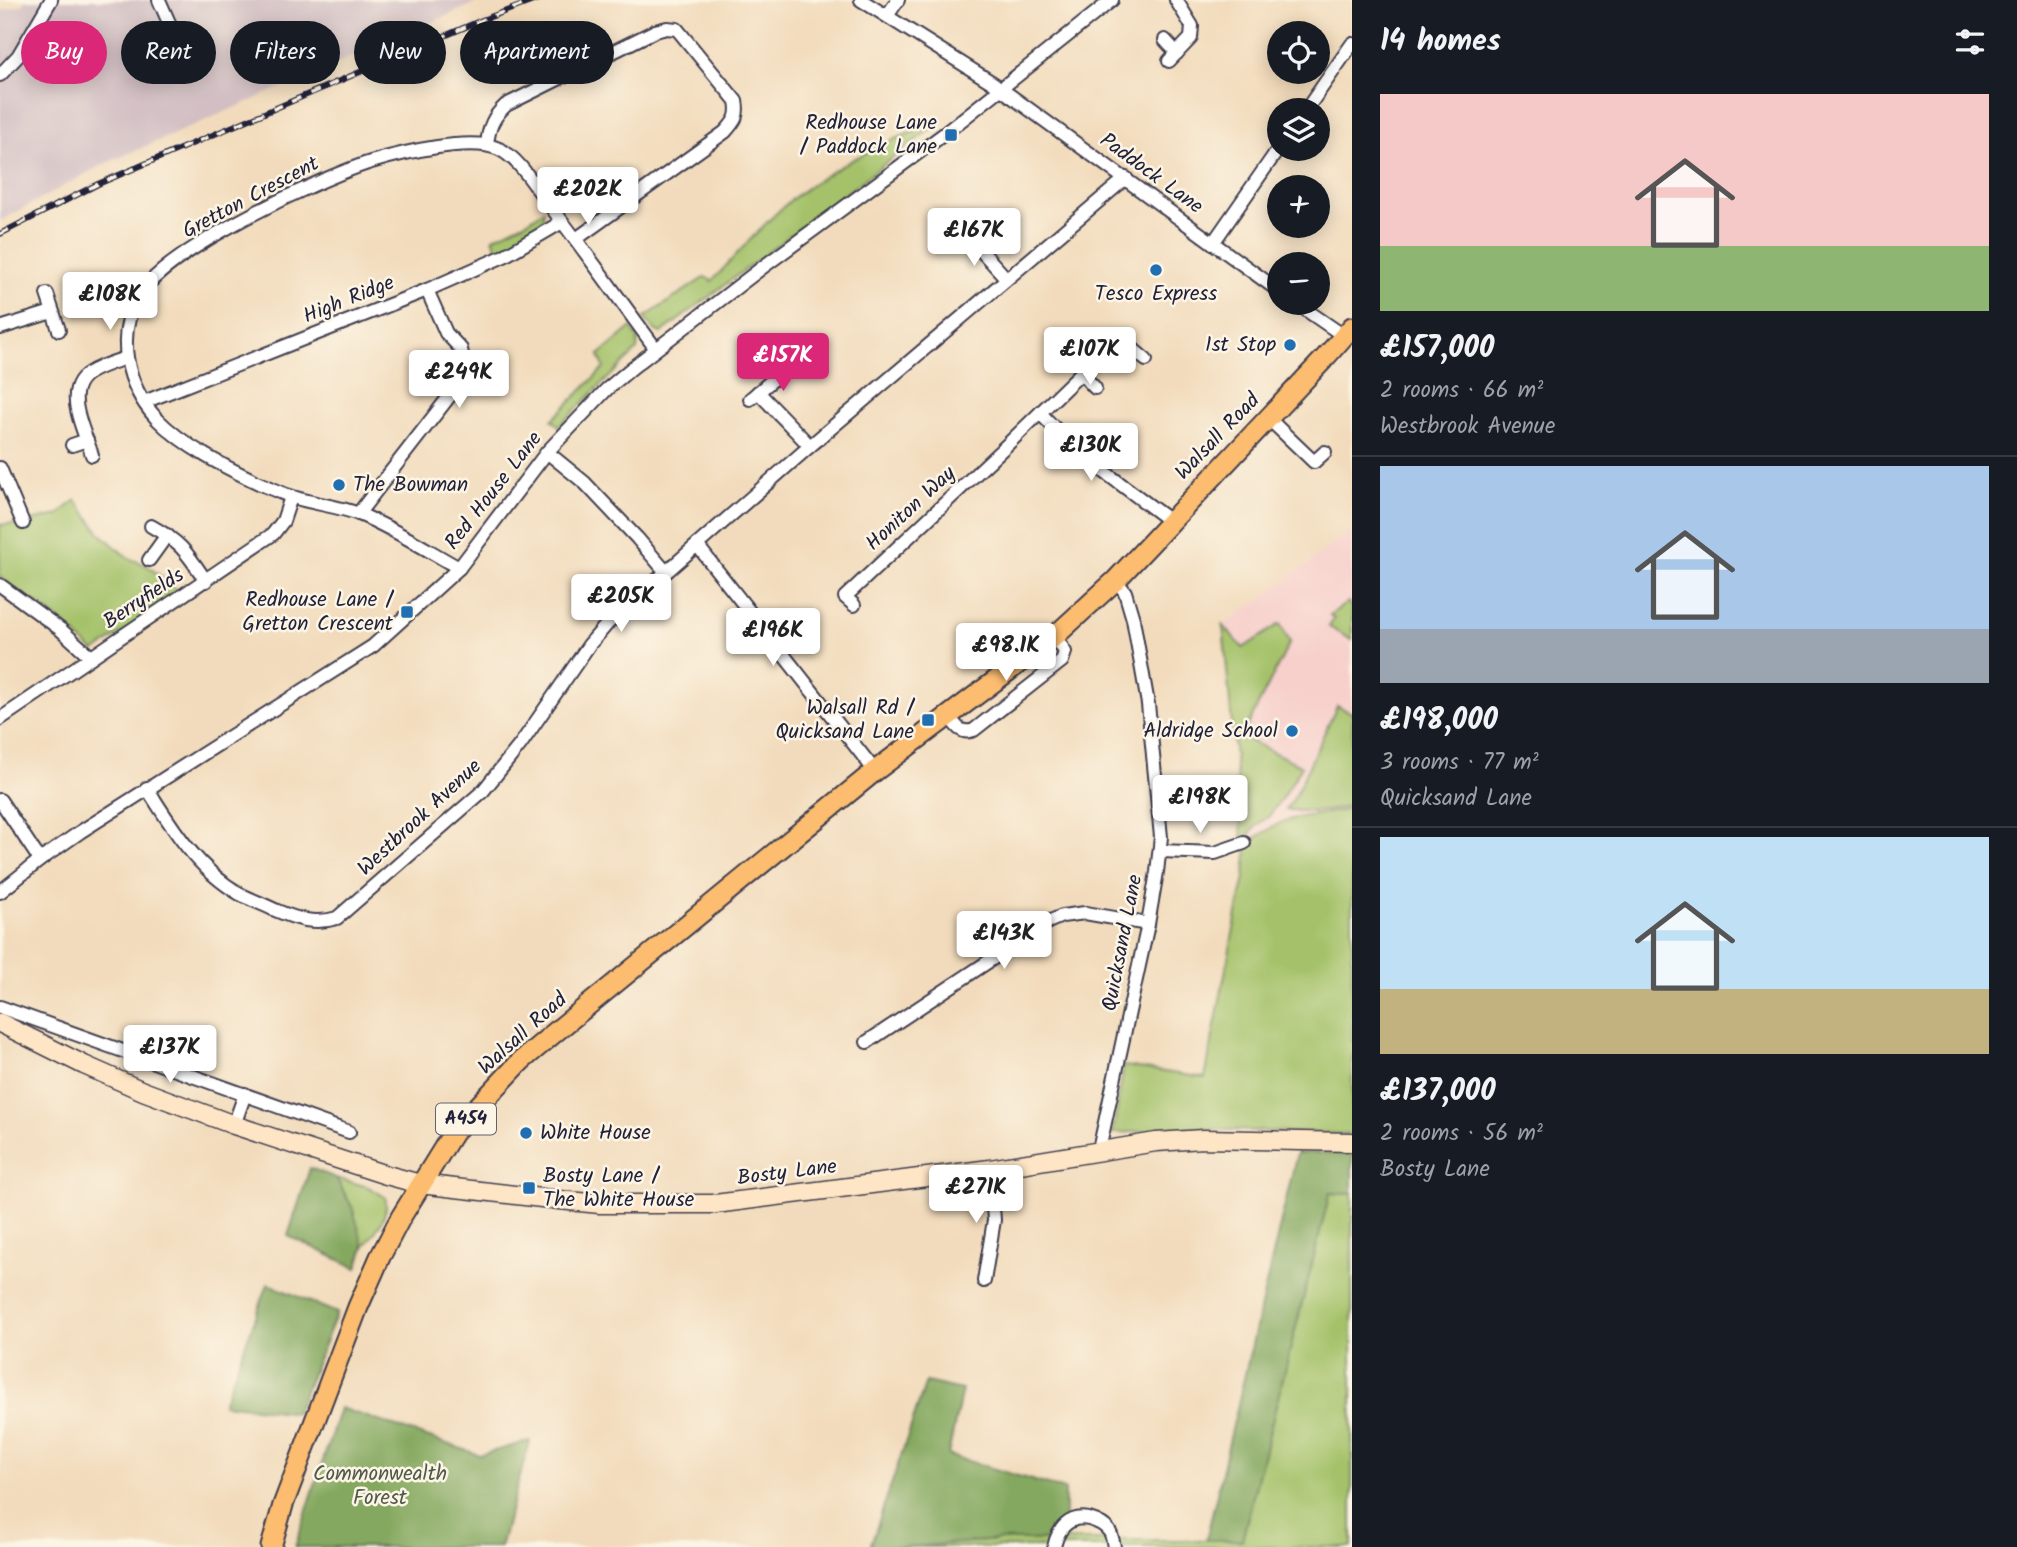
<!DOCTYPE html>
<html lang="en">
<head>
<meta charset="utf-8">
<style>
	body { margin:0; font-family:Kalam,sans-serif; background:#242831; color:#f1f3f6; height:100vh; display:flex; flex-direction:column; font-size:26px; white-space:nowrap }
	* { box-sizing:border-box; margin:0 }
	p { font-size:23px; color:#9ea1a6 }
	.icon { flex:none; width:38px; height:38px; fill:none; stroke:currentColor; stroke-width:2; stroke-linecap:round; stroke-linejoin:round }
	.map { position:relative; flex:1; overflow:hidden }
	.details { display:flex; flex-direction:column; background:#171b24; width:665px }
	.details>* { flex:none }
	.banner { position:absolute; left:21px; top:21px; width:665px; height:63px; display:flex; gap:14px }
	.buttons { position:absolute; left:1267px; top:21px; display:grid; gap:14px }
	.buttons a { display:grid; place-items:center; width:63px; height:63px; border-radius:50%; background:#171b24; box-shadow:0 4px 18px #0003; font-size:35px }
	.price { position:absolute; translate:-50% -60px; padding:0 16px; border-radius:7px; background:#fff; color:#222; font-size:23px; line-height:46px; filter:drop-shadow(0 2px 4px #0008) }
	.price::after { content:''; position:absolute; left:50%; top:42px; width:21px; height:16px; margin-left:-10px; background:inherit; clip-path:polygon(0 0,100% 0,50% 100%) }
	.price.current { background:#db2777; color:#fff }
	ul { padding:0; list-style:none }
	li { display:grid; align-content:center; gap:14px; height:371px; padding:0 28px }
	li+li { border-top:2px solid #363941 }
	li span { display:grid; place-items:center; height:217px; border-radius:0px; color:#555 }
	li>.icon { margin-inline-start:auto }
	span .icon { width:126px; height:126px; fill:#fffc; stroke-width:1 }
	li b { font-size:30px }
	h2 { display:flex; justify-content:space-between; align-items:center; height:84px; padding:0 28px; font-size:30px }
	.tag { padding:0 24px; border-radius:32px; background:#171b24; box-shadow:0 4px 18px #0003; font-size:24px; line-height:63px }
	.tag.current { background:#db2777; color:#fff }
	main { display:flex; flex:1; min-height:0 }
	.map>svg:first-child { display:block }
	.built { fill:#f7d0cc }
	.industrial { fill:#d2bec3 }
	.green { fill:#a5c26a; stroke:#647252; stroke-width:2 }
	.forest { fill:#84a85e; stroke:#53654c; stroke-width:2 }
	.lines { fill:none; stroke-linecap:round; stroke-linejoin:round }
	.street-casing { stroke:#413e4e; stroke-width:16 }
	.secondary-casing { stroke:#413e4e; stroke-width:21 }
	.primary-casing { stroke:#413e4e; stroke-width:23 }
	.street { stroke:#fff; stroke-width:12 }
	.secondary { stroke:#fee5c5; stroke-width:18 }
	.primary { stroke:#fcbd6f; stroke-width:19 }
	.rail-casing { stroke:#22223b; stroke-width:6 }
	.rail { stroke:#fcf5e5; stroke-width:3.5; stroke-dasharray:10; stroke-linecap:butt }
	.poi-dot { fill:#1f6fb2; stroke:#fcf5e5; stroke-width:2.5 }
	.labels { text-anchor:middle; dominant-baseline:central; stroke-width:5; stroke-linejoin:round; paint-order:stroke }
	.shield { fill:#fcf5e5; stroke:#63616e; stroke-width:2 }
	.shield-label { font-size:19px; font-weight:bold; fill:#22223b }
	.poi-label { font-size:21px; fill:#22223b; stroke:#fcf5e5; text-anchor:end }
	.street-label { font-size:21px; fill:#22223b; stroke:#fcf5e5 }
	.park-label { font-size:21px; fill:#505a4b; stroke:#fcf5e5 }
</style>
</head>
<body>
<main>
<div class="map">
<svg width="1352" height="1547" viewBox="0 0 1352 1547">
	<rect width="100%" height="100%" fill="#fcf5e5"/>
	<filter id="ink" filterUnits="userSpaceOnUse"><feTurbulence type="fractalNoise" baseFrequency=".0143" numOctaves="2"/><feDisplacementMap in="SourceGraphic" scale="14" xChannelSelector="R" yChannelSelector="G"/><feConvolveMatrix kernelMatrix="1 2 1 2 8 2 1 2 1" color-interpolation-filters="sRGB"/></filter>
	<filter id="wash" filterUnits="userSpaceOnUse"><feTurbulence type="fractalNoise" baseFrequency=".00686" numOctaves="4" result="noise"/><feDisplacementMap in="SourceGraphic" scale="28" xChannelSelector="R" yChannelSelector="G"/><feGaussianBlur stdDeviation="1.57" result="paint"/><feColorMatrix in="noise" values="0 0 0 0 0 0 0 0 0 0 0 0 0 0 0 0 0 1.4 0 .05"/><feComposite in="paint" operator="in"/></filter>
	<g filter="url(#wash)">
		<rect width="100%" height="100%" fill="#f2dbbc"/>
		<polygon class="built" points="1352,529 1352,1134 1198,1129 1113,1133 1124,1066 1205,1078 1238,904 1248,863 1246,850 1242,837 1223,625 1262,598"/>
		<polygon class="industrial" points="26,0 483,0 100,166 0,221 0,11 23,5"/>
		<g class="green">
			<path d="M940,122L661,333L656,331L644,318L705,277L712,281C735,256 758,230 783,207C824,170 889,139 940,122Z"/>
			<path d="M544,210C545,232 514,243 498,252L493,238L528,221Z"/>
			<polygon points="631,328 638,338 637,350 559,426 552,420 604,368 599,355"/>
			<polygon points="76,500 101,534 128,558 148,566 180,593 94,652 64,624 0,577 0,525 23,523 58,515"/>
			<polygon points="1348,602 1352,610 1352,640 1329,627 1334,619 1330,615"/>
			<polygon points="1280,624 1290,642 1242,737 1302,766 1284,795 1269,816 1257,825 1247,837 1242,837 1223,625 1243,648"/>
			<path d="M1337,706L1352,713V804C1332,813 1306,813 1285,809L1293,800Z"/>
			<path d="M1352,808V1134L1198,1129L1113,1133L1124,1066L1205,1078C1218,1011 1230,944 1245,877C1246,870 1246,848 1248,845C1251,840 1260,835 1265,832C1294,811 1320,818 1352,808Z"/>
			<path d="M336,1178L368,1187L385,1197C391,1215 373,1234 363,1249L352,1207Z"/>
			<polygon points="1324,1193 1352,1194 1352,1547 905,1547 999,1540 1242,1540"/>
		</g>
		<g class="forest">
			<polygon points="1297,1153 1352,1153 1352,1194 1330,1193 1242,1540 1206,1540"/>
			<polygon points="310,1168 336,1178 352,1207 364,1247 357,1268 288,1236"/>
			<polygon points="268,1284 337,1313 296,1413 223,1404"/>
			<polygon points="926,1382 962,1390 948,1455 1065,1490 1065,1540 999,1540 905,1547 870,1547"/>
			<polygon points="340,1408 480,1455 530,1441 500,1547 295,1547"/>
		</g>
	</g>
	<g filter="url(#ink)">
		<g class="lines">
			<defs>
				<g id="street">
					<polyline points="159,0 182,52"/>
					<polyline points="861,0 993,83 1279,291"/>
					<polyline points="887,16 898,0"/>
					<polyline points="1165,40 1177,53"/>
					<polyline points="1169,61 1191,38 1192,26 1176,0"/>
					<polyline points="0,75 18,56 51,0"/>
					<polyline points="1306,110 1352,44"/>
					<path d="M487,144C489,127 493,117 506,105L655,31L667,28L677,29L736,101C739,116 735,121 725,132L576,239"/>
					<polyline points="967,235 1006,278"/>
					<polyline points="1213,243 1279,148"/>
					<polyline points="47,294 59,330"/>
					<polyline points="1296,303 1344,336"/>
					<polyline points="0,328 52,312"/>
					<polyline points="1127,344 1146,360"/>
					<polyline points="1081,373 1095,388"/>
					<polyline points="758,392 810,446"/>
					<polyline points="750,399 794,362"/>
					<polyline points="144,402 427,290 504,256 562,222"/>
					<polyline points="1040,413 1078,452 1170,521"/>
					<polyline points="1268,418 1314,462 1325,452"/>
					<polyline points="72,445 87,440"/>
					<polyline points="547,452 585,483 637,538 666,572"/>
					<path d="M92,455C85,432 61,390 89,373C100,366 114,362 126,358"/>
					<polyline points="0,468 23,523"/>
					<polyline points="358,514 462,380 464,365 461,349 446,333 427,290"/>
					<path d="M151,526C182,543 187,553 206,581"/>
					<polyline points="697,545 875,771"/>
					<polyline points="149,560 167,535"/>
					<path d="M459,568C427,550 393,528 359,514C338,506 314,504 293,497C282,494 272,488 261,484C225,467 184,447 156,418C127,386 115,337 138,297C166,250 317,179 371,162C401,153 471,136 499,149C518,158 532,182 545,199C583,248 619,299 656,349"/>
					<polyline points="0,585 60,629 91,657"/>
					<polyline points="854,605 845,597 1010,442 1081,373 1096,362 1133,349"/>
					<path d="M949,716C956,726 961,735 974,730L1062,661L1065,652L1055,636"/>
					<polyline points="0,719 273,534 283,521 291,497"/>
					<path d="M147,788C172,828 198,870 240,894C251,900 263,904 275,910C296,919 315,925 337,918L483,791L520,745L589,645L608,623L810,446L1126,178"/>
					<polyline points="0,800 40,860"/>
					<polyline points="1160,851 1215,853 1244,843"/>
					<polyline points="0,892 40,860 80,832 373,646 459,568 547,452 607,389 633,367 763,267 944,134 1112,0"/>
					<polyline points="0,1007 349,1132"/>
					<polyline points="867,1042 1048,922 1062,916 1085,913 1148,924"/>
					<polyline points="234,1125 245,1094"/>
					<polyline points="1099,1150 1148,924 1157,872 1161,837 1148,704 1133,619 1125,592 1116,580"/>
					<polyline points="984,1281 994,1220 990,1169"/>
					<path d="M1054,1547C1058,1529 1069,1515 1089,1519C1096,1521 1105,1525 1109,1531C1112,1534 1113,1542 1114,1547"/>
				</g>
				<polyline id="secondary" points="0,1023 84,1065 143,1091 234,1125 383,1174 420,1184 559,1200 600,1204 715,1204 990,1169 1156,1142 1203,1139 1352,1142"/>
				<polyline id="primary" points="271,1547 283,1505 358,1307 380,1257 401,1217 453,1133 521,1061 559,1029 875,771 1055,636 1116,580 1323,360 1352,327"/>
			</defs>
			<use href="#street" class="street-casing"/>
			<use href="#secondary" class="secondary-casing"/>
			<use href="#primary" class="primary-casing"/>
			<use href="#street" class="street"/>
			<use href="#secondary" class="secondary"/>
			<use href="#primary" class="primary"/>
			<defs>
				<polyline id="rail" points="0,234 98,184 482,20 536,0"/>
			</defs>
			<use href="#rail" class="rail-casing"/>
			<use href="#rail" class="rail"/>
		</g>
	</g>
	<g class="poi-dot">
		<rect x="944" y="128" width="14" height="14" rx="3.5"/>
		<circle cx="1156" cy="270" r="7"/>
		<circle cx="1290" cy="345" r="7"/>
		<circle cx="339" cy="485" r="7"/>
		<rect x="400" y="605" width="14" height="14" rx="3.5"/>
		<rect x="921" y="713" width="14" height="14" rx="3.5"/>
		<circle cx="1292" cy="731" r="7"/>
		<circle cx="526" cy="1133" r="7"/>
		<rect x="522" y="1181" width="14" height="14" rx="3.5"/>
	</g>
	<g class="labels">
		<rect class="shield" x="436" y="1103.5" width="60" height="31" rx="5"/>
		<g class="shield-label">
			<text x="466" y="1119">A454</text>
		</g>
		<g class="poi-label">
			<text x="937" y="123">Redhouse Lane<tspan x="937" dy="24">/ Paddock Lane</tspan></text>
			<text x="1156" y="294" text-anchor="middle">Tesco Express</text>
			<text x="1276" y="345">1st Stop</text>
			<text x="353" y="485" text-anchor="start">The Bowman</text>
			<text x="393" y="600">Redhouse Lane /<tspan x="393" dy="24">Gretton Crescent</tspan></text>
			<text x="914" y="708">Walsall Rd /<tspan x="914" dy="24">Quicksand Lane</tspan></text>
			<text x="1278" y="731">Aldridge School</text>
			<text x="540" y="1133" text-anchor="start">White House</text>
			<text x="543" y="1176" text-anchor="start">Bosty Lane /<tspan x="543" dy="24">The White House</tspan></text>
		</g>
		<g class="street-label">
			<text transform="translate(1151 174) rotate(36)">Paddock Lane</text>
			<text transform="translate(251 198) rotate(-28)">Gretton Crescent</text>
			<text transform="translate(349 300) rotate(-22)">High Ridge</text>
			<text transform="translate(1218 437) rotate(-46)">Walsall Road</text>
			<text transform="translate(494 491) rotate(-52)">Red House Lane</text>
			<text transform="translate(911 509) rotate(-43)">Honiton Way</text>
			<text transform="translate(144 599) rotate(-34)">Berryfields</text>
			<text transform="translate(420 818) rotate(-43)">Westbrook Avenue</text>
			<text transform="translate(1123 943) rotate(-79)">Quicksand Lane</text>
			<text transform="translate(523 1034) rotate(-42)">Walsall Road</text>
			<text transform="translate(787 1173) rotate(-7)">Bosty Lane</text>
		</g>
		<g class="park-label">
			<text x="380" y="1474">Commonwealth<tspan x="380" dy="24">Forest</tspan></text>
		</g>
	</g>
</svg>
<div class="buttons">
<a><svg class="icon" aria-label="locate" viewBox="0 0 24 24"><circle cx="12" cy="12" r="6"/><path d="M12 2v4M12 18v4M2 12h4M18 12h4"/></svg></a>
<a><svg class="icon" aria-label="layers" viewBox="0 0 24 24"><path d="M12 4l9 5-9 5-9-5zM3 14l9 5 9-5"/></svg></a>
<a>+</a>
<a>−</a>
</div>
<b class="price" style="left:588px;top:227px">£202K</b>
<b class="price" style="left:974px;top:268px">£167K</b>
<b class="price" style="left:110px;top:332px">£108K</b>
<b class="price" style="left:1090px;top:387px">£107K</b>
<b class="price current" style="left:783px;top:393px">£157K</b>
<b class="price" style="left:459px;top:410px">£249K</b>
<b class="price" style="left:1091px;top:483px">£130K</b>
<b class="price" style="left:621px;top:634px">£205K</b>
<b class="price" style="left:773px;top:668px">£196K</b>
<b class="price" style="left:1006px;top:683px">£98.1K</b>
<b class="price" style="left:1200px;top:835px">£198K</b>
<b class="price" style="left:1004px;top:971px">£143K</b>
<b class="price" style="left:170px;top:1085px">£137K</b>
<b class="price" style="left:976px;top:1225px">£271K</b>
<div class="banner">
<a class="tag current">Buy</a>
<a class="tag">Rent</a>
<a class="tag">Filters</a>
<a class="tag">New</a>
<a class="tag">Apartment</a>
</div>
</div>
<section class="details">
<h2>14 homes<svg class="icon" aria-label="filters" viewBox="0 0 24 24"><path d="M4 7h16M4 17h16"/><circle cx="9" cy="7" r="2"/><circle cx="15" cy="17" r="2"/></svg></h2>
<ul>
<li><span style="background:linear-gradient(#f6c9c9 70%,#8fb573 0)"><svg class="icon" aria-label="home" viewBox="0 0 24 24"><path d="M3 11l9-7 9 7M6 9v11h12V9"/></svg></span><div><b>£157,000</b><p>2 rooms · 66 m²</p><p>Westbrook Avenue</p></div></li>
<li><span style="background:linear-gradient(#a9c7e8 75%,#9aa5b1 0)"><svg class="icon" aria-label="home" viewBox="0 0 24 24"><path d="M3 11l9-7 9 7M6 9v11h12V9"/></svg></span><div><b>£198,000</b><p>3 rooms · 77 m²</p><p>Quicksand Lane</p></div></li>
<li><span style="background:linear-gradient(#bfe0f5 70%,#c2b280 0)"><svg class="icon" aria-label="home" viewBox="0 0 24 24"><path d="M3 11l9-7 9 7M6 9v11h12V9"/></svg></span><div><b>£137,000</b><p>2 rooms · 56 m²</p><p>Bosty Lane</p></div></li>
</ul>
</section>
</main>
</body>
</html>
